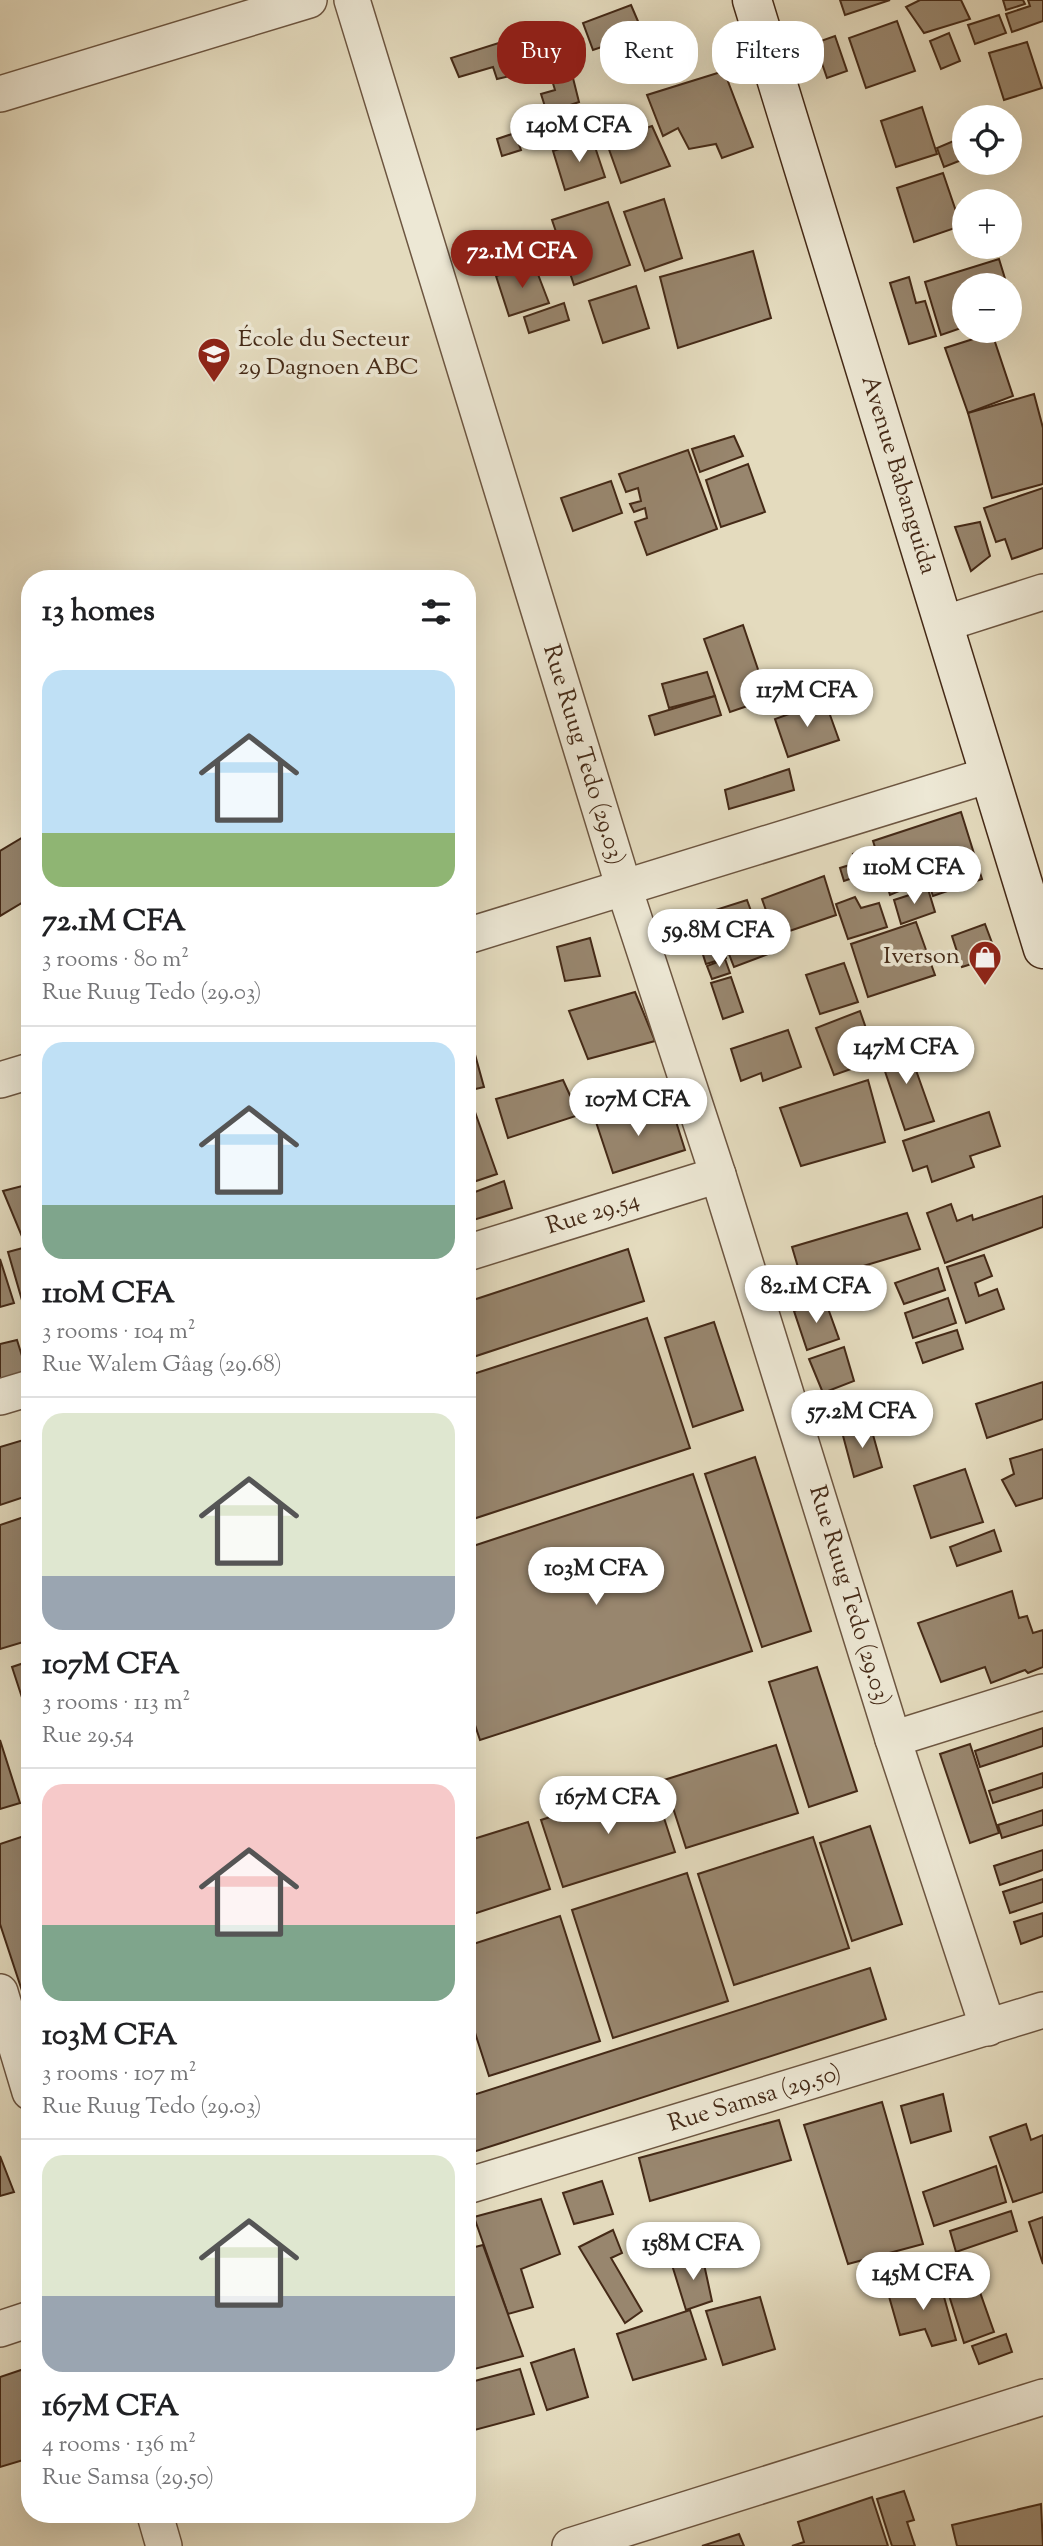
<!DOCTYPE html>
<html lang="en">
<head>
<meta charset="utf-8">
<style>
	body { margin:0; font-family:"Sorts Mill Goudy",serif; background:#f6f6f6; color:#202124; height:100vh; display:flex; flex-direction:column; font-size:26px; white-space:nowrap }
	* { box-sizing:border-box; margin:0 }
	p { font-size:23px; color:#757577 }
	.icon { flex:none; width:38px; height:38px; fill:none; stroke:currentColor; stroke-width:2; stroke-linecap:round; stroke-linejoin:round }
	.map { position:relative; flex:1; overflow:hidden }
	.sheet { position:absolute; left:21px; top:570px; width:455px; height:1953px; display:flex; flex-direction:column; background:#fff; border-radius:28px; box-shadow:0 7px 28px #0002 }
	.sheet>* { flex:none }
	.hud { position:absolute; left:497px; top:21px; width:441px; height:63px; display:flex; gap:14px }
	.controls { position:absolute; left:952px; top:105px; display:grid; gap:14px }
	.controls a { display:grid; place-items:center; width:70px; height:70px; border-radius:50%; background:#fff; box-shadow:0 7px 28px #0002; font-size:35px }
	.price { position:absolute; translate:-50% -60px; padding:0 16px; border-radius:24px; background:#fff; color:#222; font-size:23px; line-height:46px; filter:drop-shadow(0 2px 4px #0008) }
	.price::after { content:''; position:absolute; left:50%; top:42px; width:21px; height:16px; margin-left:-10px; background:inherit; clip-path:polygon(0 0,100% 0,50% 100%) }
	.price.selected { background:#8f2418; color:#fff }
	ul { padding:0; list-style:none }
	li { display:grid; align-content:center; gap:14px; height:371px; padding:0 21px }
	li+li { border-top:2px solid #e0e0e0 }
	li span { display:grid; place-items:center; height:217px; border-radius:21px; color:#555 }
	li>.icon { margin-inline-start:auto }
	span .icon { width:126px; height:126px; fill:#fffc; stroke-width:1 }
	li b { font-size:30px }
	h2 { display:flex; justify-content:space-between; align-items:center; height:84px; padding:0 21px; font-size:30px }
	.chip { padding:0 24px; border-radius:28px; background:#fff; box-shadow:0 7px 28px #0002; font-size:24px; line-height:63px }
	.chip.selected { background:#8f2418; color:#fff }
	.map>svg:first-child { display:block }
	.building { fill:#98866e; stroke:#452a17; stroke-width:2 }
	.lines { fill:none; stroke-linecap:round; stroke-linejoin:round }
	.street-casing { stroke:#6d5641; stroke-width:38 }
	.secondary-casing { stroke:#452a17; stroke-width:41 }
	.street { stroke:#ede8d5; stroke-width:35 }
	.secondary { stroke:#ede8d5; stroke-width:38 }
	.labels { text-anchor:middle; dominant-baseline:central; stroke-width:7; stroke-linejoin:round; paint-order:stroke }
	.poi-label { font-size:24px; fill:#452a17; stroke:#ede8d5; text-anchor:start }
	.street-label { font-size:24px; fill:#452a17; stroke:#ede8d5 }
</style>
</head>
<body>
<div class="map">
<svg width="1043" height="2546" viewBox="0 0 1043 2546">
	<rect width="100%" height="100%" fill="#e4dbbe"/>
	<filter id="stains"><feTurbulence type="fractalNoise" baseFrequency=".00286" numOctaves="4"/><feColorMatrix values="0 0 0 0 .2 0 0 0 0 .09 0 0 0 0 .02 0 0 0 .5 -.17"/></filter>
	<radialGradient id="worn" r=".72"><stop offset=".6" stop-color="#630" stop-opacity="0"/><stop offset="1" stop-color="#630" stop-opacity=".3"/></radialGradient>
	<g class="building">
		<polygon points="840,0 890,0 845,15"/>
		<polygon points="920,0 961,0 970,19 924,33 906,7"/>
		<polygon points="1003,0 1023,0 1025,4 1006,10"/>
		<polygon points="1043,0 1043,21 1012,32 1006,14 1030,6 1028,0"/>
		<polygon points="631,5 643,33 593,50 583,23"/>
		<polygon points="999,15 1006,33 975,44 968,25"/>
		<polygon points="897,21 915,71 866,88 849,38"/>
		<polygon points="949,33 960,61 941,69 930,41"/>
		<polygon points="835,36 847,71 827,78 815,43"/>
		<polygon points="505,41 514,75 497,79 493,67 459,77 451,58"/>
		<polygon points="1027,42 1042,88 1004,100 989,53"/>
		<polygon points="569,62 579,102 547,113 541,94 555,90 549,70"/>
		<polygon points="724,71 753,147 722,158 716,144 689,149 678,128 663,136 647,95"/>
		<polygon points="922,107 937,154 896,167 881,121"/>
		<polygon points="589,109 593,127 550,142 549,138 541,141 536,127"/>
		<polygon points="652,126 670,166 621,183 606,141"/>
		<polygon points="515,133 521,150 502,156 497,139"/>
		<polygon points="963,137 964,159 944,167 937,148"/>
		<polygon points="592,138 605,177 565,190 553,151"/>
		<polygon points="943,173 961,226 914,242 897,188"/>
		<polygon points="664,199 682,258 645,271 624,212"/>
		<polygon points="608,202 630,265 574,285 552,220"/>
		<polygon points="753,251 771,318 678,348 660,277"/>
		<polygon points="999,259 1007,285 964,285 964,327 941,335 925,282"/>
		<polygon points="534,264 549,303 509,316 496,276"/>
		<polygon points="909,277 916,303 925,301 936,336 909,344 890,283"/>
		<polygon points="636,286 649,328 603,343 589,301"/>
		<polygon points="564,303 569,320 529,333 524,317"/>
		<polygon points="992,333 1013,396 968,413 945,348"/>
		<polygon points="1034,394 1043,428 1043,484 992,498 968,413"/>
		<polygon points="734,436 743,456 700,472 692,449"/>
		<polygon points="688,450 717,529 647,555 635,522 647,518 645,508 634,512 630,504 641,501 638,488 626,492 619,474"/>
		<polygon points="748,464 765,512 721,527 706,480"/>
		<polygon points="611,481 622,513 573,531 561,498"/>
		<polygon points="1043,488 1043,548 1012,559 1005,539 996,542 984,508"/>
		<polygon points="980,522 990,556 971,571 955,527"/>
		<polygon points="743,625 768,699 730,712 704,639"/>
		<polygon points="707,672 715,696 669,708 662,684"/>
		<polygon points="715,696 721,715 655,735 649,716"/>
		<polygon points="825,701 839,740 788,757 775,719"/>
		<polygon points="789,769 794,790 729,809 725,790"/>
		<polygon points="961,812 982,879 933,896 927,879 890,895 873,841"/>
		<polygon points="30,833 30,898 0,916 0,851"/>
		<polygon points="868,849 876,870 844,881 840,868 856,863 853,854"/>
		<polygon points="824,876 836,915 775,936 762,899"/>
		<polygon points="928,889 935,912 901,924 894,900"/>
		<polygon points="855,897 861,908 879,903 887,927 848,939 836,904"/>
		<polygon points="747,900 754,919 717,931 726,958 706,964 695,930 709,912"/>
		<polygon points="916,922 935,975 868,997 851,944"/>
		<polygon points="985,924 997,956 962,967 952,936"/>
		<polygon points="745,927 751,945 766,939 771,953 734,967 722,936"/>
		<polygon points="590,938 600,976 565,981 557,947"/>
		<polygon points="725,959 730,973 712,979 707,966"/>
		<polygon points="844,963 858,1002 820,1014 806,975"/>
		<polygon points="731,977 743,1012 723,1019 711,983"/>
		<polygon points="635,992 655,1041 588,1059 569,1011"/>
		<polygon points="860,1011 877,1060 834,1075 816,1028"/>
		<polygon points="788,1030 801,1067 763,1081 761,1073 741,1081 731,1049"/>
		<polygon points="471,1040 484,1087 467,1091 467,1042"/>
		<polygon points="906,1042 934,1121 905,1130 878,1051"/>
		<polygon points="563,1080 579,1115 508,1138 496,1099"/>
		<polygon points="868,1080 885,1142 801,1166 780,1108"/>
		<polygon points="640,1104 646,1122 673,1112 685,1150 613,1173 595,1119"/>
		<polygon points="475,1112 497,1174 467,1184 467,1114"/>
		<polygon points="989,1112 1000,1146 970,1156 974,1167 932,1182 927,1166 913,1171 903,1141"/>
		<polygon points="504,1181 512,1208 467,1222 467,1195"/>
		<polygon points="30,1184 30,1236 23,1239 3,1191"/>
		<polygon points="1043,1196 1043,1227 945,1263 927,1213 951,1204 957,1221 972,1215 973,1220"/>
		<polygon points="907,1213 920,1249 803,1284 792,1247"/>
		<polygon points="30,1246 30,1313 26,1314 8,1252"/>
		<polygon points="628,1249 644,1301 467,1359 467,1302"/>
		<polygon points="984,1255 992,1276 975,1283 979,1296 997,1289 1004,1309 966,1323 947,1267"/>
		<polygon points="0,1259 14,1303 0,1307"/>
		<polygon points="938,1268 945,1290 904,1304 895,1283"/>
		<polygon points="948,1298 956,1323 913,1338 905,1313"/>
		<polygon points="825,1300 839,1339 807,1350 794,1311"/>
		<polygon points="647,1318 690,1448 467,1521 467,1376"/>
		<polygon points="714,1322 743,1410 693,1427 665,1338"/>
		<polygon points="957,1330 963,1349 923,1363 916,1343"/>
		<polygon points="17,1340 27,1372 0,1379 0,1344"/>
		<polygon points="844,1347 854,1381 823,1393 809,1359"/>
		<polygon points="1043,1382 1043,1419 987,1438 976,1404"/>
		<polygon points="870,1424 882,1467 854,1477 842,1432"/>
		<polygon points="30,1438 30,1495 0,1505 0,1447"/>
		<polygon points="1043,1449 1043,1498 1016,1506 1002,1480 1014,1474 1010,1459"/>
		<polygon points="755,1457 811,1631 762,1647 705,1474"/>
		<polygon points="965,1469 983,1522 931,1538 914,1486"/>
		<polygon points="693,1474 752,1651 480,1740 467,1701 467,1548"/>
		<polygon points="30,1515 30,1640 0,1649 0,1525"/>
		<polygon points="994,1530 1001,1551 957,1566 950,1547"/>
		<polygon points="1012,1591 1019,1618 1027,1616 1033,1633 1043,1630 1043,1667 1028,1673 1025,1670 991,1683 985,1667 941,1682 918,1623"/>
		<polygon points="30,1661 30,1722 12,1667"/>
		<polygon points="817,1667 857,1791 809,1807 769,1682"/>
		<polygon points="1043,1728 1043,1746 980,1767 975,1751"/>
		<polygon points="0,1740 20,1803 0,1809"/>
		<polygon points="970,1744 999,1833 970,1843 940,1754"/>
		<polygon points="776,1745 798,1813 686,1848 664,1780"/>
		<polygon points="1043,1773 1043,1787 993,1803 989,1791"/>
		<polygon points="653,1784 675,1852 563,1887 541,1820"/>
		<polygon points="1043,1810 1043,1825 1002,1838 998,1825"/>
		<polygon points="528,1822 550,1889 467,1916 467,1841"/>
		<polygon points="870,1826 902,1924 852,1941 820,1843"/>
		<polygon points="27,1835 30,1845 30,2015 0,1924 0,1844"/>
		<polygon points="813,1837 849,1948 734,1985 698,1874"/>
		<polygon points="1043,1850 1043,1870 1000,1885 994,1866"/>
		<polygon points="687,1873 728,2001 613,2038 572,1910"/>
		<polygon points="1043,1879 1043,1902 1010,1913 1003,1892"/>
		<polygon points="1043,1913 1043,1936 1021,1944 1014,1922"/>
		<polygon points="560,1916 600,2041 489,2076 467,2008 467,1946"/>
		<polygon points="870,1968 886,2019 467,2154 467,2097"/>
		<polygon points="943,2094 951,2131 911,2143 901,2106"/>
		<polygon points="882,2102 923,2244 848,2264 804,2125"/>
		<polygon points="779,2120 791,2160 650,2201 639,2158"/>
		<polygon points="1026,2124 1031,2140 1043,2135 1043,2192 1013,2202 990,2137"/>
		<polygon points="0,2156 14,2192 0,2196"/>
		<polygon points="996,2166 1006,2202 934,2226 923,2192"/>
		<polygon points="602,2181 613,2214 574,2224 563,2193"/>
		<polygon points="541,2199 560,2254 521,2269 533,2307 508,2314 474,2217"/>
		<polygon points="1011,2211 1017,2231 956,2252 950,2231"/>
		<polygon points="1043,2217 1043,2264 1029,2222"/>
		<polygon points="613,2230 622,2253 611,2258 642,2311 625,2323 579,2247"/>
		<polygon points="483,2245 523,2356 467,2371 467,2249"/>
		<polygon points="702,2255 712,2301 686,2310 672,2265"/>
		<polygon points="969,2261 994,2332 964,2343 941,2270"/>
		<polygon points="939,2279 956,2340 932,2346 925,2329 900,2335 888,2293"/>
		<polygon points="760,2297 775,2349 723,2365 706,2311"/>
		<polygon points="690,2310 706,2359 633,2380 617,2334"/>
		<polygon points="1006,2334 1012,2352 979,2364 972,2346"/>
		<polygon points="574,2349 588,2397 547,2410 531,2363"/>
		<polygon points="30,2367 30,2458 0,2467 0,2377"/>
		<polygon points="520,2369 534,2414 467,2432 467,2383"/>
		<polygon points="904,2491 914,2520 907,2522 915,2546 892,2546 877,2499"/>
		<polygon points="872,2497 888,2546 792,2546 804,2542 798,2522"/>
		<polygon points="1041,2504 1043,2546 957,2546 952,2525"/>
		<polygon points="739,2534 744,2546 702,2546"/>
	</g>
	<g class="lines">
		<defs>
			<g id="street">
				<polyline points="352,0 624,888 718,1175 893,1739 988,2028"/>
				<polyline points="0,94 309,0"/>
				<polyline points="943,624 1043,592"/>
				<polyline points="467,936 989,775"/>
				<polyline points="0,1080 30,1071"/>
				<polyline points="467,1253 718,1175"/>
				<polyline points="0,1397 30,1388"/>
				<polyline points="893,1739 1043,1692"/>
				<polyline points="0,1992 30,2092"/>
				<polyline points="467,2186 1043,2010"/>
				<polyline points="0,2329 30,2319"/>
				<polyline points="155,2515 164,2546"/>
				<polyline points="570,2546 1043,2397"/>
			</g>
			<polyline id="secondary" points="752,0 1043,949"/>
		</defs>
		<use href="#street" class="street-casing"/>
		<use href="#secondary" class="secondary-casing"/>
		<use href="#street" class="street"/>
		<use href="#secondary" class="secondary"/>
	</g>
	<defs>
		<symbol id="school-pin" viewBox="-11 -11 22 30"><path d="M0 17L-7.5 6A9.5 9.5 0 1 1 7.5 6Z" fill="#8f2418" stroke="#ede8d5"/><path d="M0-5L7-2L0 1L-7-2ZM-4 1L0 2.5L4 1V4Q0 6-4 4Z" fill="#fff"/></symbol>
		<symbol id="shop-pin" viewBox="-11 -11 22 30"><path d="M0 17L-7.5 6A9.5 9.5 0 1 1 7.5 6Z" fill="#8f2418" stroke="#ede8d5"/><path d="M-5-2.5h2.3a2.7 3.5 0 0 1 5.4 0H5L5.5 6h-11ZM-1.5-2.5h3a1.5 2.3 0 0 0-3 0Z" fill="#fff"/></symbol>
	</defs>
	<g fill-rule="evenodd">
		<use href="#school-pin" x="195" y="335" width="38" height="52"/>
		<use href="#shop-pin" x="966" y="938" width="38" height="52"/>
	</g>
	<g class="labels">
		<g class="poi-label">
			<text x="238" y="340">École du Secteur<tspan x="238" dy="28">29 Dagnoen ABC</tspan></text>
			<text x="960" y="957" text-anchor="end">Iverson</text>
		</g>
		<g class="street-label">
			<text transform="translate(898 475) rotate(73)">Avenue Babanguida</text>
			<text transform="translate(583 755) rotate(73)">Rue Ruug Tedo (29.03)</text>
			<text transform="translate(593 1214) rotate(-17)">Rue 29.54</text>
			<text transform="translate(849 1596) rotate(73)">Rue Ruug Tedo (29.03)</text>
			<text transform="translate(755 2099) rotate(-17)">Rue Samsa (29.50)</text>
		</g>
	</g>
	<rect width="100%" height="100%" filter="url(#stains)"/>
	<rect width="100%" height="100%" fill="url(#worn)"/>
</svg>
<div class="controls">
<a><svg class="icon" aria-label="locate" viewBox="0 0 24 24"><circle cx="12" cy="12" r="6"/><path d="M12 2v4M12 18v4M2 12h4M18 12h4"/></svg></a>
<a>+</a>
<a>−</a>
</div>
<b class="price" style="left:579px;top:164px">140M CFA</b>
<b class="price selected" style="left:522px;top:290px">72.1M CFA</b>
<b class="price" style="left:807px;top:729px">117M CFA</b>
<b class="price" style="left:914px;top:906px">110M CFA</b>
<b class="price" style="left:719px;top:969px">59.8M CFA</b>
<b class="price" style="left:906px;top:1086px">147M CFA</b>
<b class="price" style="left:638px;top:1138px">107M CFA</b>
<b class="price" style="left:816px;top:1325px">82.1M CFA</b>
<b class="price" style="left:862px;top:1450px">57.2M CFA</b>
<b class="price" style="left:596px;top:1607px">103M CFA</b>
<b class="price" style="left:608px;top:1836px">167M CFA</b>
<b class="price" style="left:693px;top:2282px">158M CFA</b>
<b class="price" style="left:923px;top:2312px">145M CFA</b>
<div class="hud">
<a class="chip selected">Buy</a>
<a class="chip">Rent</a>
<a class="chip">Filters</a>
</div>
<section class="sheet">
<h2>13 homes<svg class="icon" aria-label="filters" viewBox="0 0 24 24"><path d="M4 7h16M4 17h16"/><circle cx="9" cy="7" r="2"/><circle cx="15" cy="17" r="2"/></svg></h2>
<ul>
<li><span style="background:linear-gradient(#bfe0f5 75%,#8fb573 0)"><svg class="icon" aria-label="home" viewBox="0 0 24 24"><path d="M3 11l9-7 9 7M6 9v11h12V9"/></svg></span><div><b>72.1M CFA</b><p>3 rooms · 80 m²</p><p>Rue Ruug Tedo (29.03)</p></div></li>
<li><span style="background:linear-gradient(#bfe0f5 75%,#7fa58c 0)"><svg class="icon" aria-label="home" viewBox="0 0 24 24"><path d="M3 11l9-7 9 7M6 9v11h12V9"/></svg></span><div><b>110M CFA</b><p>3 rooms · 104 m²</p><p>Rue Walem Gâag (29.68)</p></div></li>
<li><span style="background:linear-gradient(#dfe7d0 75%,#9aa5b1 0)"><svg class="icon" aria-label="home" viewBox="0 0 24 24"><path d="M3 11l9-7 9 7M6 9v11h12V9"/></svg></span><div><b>107M CFA</b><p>3 rooms · 113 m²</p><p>Rue 29.54</p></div></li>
<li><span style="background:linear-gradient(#f6c9c9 65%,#7fa58c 0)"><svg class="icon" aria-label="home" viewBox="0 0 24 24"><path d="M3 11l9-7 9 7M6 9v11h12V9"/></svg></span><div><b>103M CFA</b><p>3 rooms · 107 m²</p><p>Rue Ruug Tedo (29.03)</p></div></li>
<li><span style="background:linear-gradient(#dfe7d0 65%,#9aa5b1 0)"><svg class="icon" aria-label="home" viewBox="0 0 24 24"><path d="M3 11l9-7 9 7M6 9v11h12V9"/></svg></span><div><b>167M CFA</b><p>4 rooms · 136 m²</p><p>Rue Samsa (29.50)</p></div></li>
</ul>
</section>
</div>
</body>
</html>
